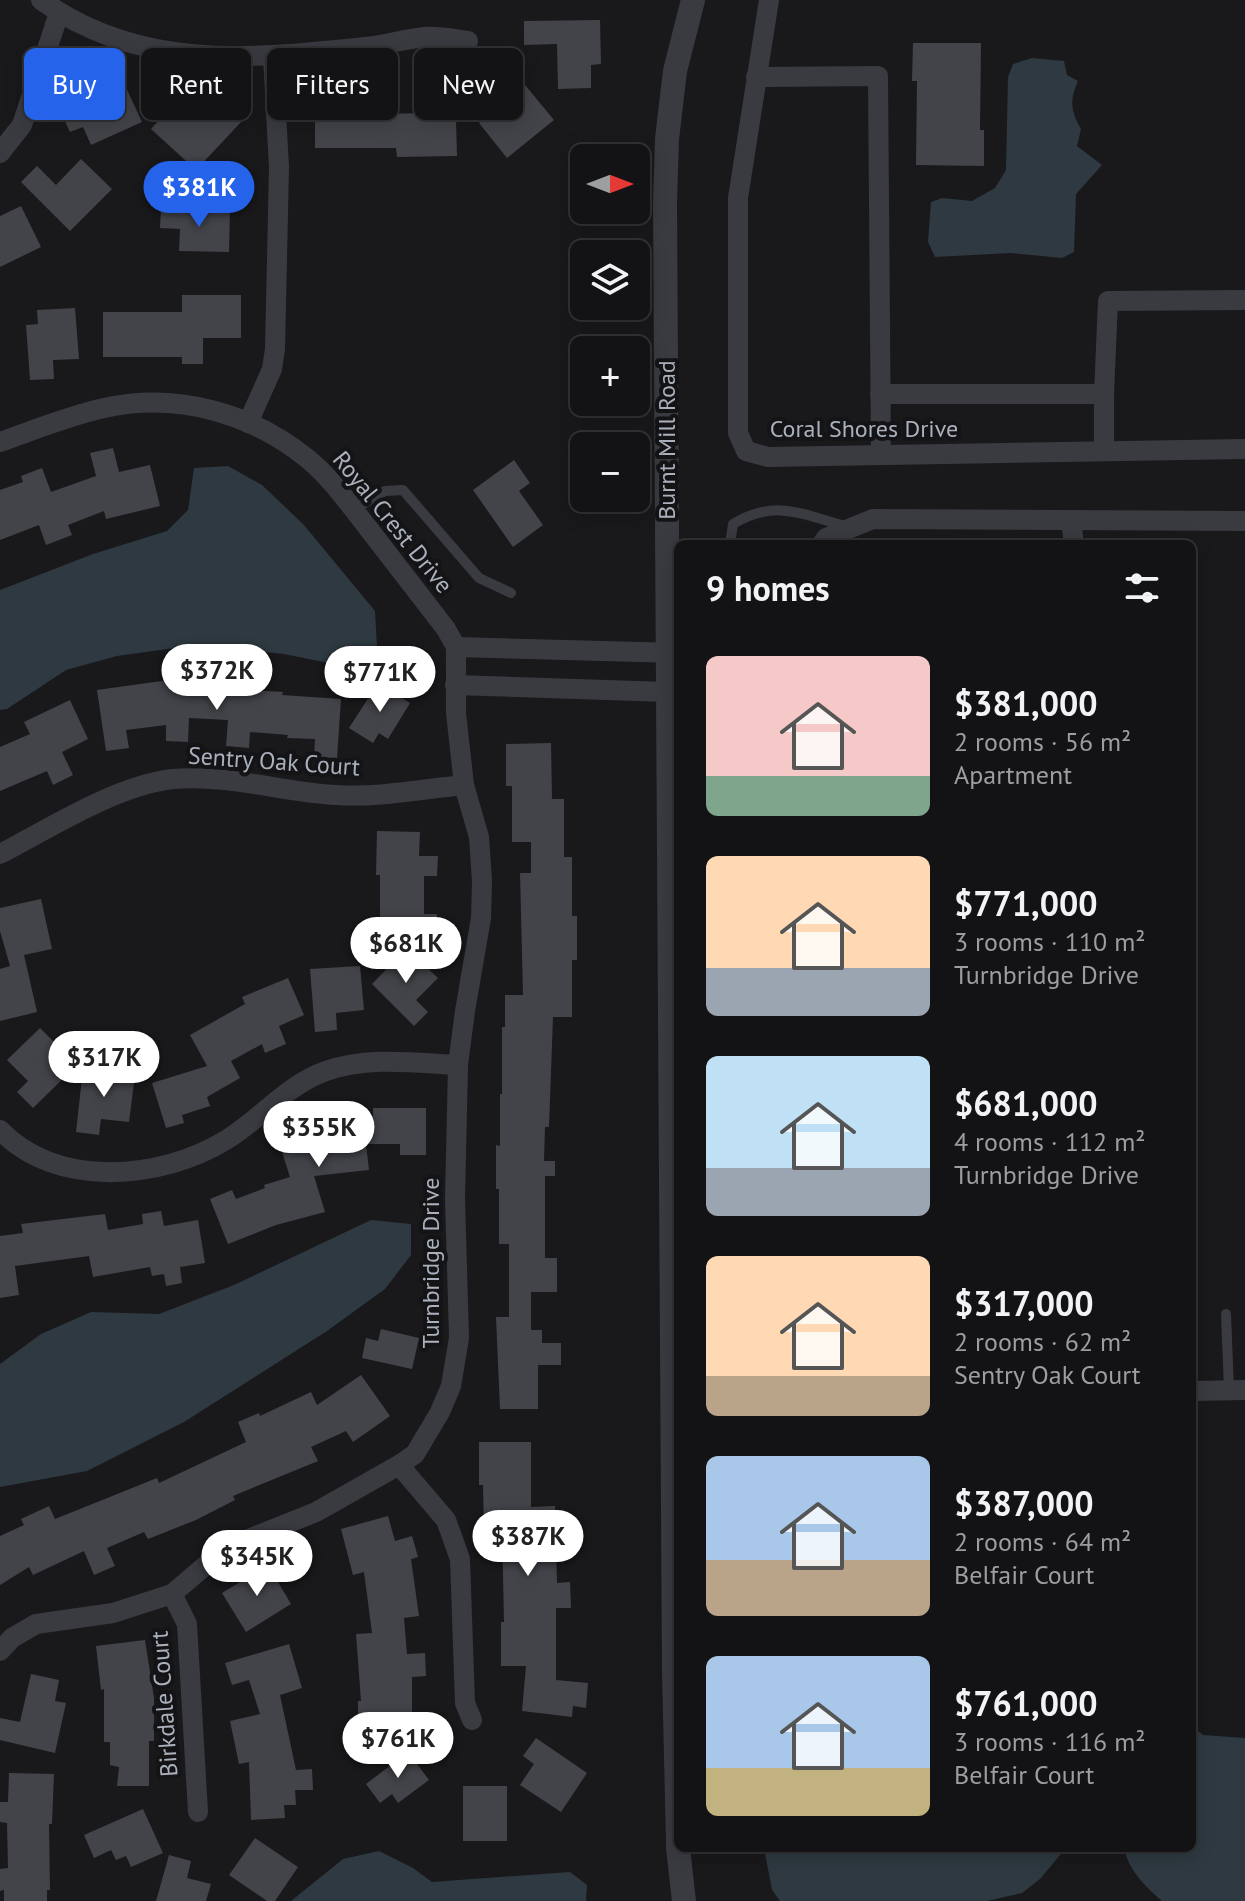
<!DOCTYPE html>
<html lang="en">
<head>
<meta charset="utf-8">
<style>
	body { margin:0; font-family:"PT Sans",sans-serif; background:#1c1c1e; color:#f1f3f6; height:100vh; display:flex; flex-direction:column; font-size:30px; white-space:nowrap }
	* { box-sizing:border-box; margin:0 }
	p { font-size:26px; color:#9d9ea0 }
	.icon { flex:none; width:44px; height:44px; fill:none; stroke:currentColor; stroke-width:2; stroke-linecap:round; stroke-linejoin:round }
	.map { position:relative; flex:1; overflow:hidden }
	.side { position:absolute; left:674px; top:540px; width:522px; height:1312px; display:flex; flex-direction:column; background:#131315; border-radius:12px; box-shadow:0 4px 20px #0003,0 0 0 2px #323234 }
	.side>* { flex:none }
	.banner { position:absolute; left:24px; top:48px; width:530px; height:72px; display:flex; gap:16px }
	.needle { width:52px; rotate:90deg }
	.fabs { position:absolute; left:570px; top:144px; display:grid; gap:16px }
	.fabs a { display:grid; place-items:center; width:80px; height:80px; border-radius:12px; background:#131315; box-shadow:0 4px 20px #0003,0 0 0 2px #323234; font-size:40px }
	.price { position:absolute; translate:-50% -68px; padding:0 18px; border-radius:28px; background:#fff; color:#222; font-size:26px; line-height:52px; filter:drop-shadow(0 2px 4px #0008) }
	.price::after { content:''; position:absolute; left:50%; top:48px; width:24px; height:18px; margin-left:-12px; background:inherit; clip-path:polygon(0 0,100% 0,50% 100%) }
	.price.active { background:#2563eb; color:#fff }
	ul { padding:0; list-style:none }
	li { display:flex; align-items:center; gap:24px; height:200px; padding:0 32px }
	li span { display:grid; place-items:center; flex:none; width:224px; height:160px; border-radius:12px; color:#555 }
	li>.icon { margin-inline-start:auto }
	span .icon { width:96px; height:96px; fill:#fffc; stroke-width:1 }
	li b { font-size:34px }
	h2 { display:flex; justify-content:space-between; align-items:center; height:96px; padding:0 32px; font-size:34px }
	.pill { padding:0 28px; border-radius:12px; background:#131315; box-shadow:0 4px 20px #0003,0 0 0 2px #323234; font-size:28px; line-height:72px }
	.pill.active { background:#2563eb; color:#fff }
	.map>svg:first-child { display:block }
	.water { fill:#2e3941 }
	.building { fill:#434449 }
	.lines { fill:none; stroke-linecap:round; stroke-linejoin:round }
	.service { stroke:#3a3b41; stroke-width:10 }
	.minor { stroke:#3a3b41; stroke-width:20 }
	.tertiary { stroke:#3a3b41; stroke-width:24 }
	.labels { text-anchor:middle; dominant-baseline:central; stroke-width:8; stroke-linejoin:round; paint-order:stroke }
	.street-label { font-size:24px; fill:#abb1bc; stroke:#141417 }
</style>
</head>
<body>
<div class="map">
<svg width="1245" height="1901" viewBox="0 0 1245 1901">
	<rect width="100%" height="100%" fill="#19191c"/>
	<g class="water">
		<path d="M1032,58L1064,61L1067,75L1078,81C1069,100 1071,112 1081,129L1077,146L1102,165L1076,194L1074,252L1062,258L1011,253L935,257L928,242L931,202L942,198L972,201L995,188L1006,170L1008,77L1013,64Z"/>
		<polygon points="228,466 262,485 304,525 375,611 377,647 343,666 284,654 196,645 117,656 66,670 7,709 0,710 0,590 93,554 167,531 188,510 194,468"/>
		<polygon points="371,1220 411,1224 411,1255 385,1289 327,1331 184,1422 87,1471 0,1487 0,1364 41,1334 91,1312 159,1314 234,1285"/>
		<path d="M1192,1726L1203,1735L1245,1738V1901H1162C1145,1886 1129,1871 1124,1848H1192Z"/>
		<polygon points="764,1848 1061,1848 1061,1854 1040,1879 1022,1893 987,1901 780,1901 772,1890"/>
		<polygon points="379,1851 413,1868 432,1882 570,1872 587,1885 586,1901 291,1901 343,1859"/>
	</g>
	<g class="building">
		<polygon points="600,20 601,64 591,65 591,88 558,89 557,44 524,45 524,21"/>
		<polygon points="913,43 981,43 980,130 984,130 984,166 916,165 917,81 912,81"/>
		<polygon points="516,74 554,120 507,158 479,123 502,104 493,93"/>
		<polygon points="123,81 142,122 91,145 83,127 70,132 63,117 73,112 63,90 80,82 87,98"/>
		<polygon points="350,85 375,85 375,114 432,113 431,86 455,85 457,156 397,157 396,148 315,148 315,105 350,105"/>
		<polygon points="182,95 210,121 226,104 243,120 196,170 151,129"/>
		<polygon points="81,159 112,189 70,231 21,182 37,166 56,185"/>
		<polygon points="21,206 41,247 0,267 0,216"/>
		<polygon points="161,209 230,210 229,252 179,251 180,229 160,228"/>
		<polygon points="182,295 241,295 241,338 203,338 203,364 182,364 182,357 103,357 103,312 182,312"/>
		<polygon points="75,308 79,359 53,360 54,379 30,380 26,325 38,324 37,310"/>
		<polygon points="113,448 119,472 150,465 160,506 106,519 104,511 68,525 72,535 46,545 39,525 0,540 0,490 23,482 21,476 42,468 51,492 96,476 90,453"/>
		<polygon points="514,460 530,483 519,491 543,525 513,547 473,490"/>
		<polygon points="169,673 221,676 221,688 283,692 282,695 341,699 337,758 314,757 315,739 287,738 288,735 250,732 249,748 226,746 228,720 189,718 188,742 166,741 166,725 126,730 129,748 106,751 97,690 169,680"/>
		<polygon points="378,683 410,703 388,739 379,733 373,743 349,728"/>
		<polygon points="70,700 88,739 62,752 73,775 53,785 47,771 0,791 0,747 30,734 24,722"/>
		<polygon points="551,743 552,799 564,799 564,857 572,857 572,916 577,916 577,960 572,960 572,1017 553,1017 549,1127 545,1127 544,1161 555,1161 555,1176 545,1176 545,1258 557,1258 557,1292 531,1292 531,1330 542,1330 542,1343 561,1343 561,1365 538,1365 538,1409 500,1409 496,1317 509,1317 509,1244 499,1244 499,1189 496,1189 496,1145 500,1146 500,1094 502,1094 502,1027 505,1027 505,995 523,995 520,873 531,873 531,842 512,842 512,786 506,786 506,744"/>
		<polygon points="377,831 420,832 419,856 438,856 437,876 424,876 424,914 437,914 437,937 380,937 380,875 376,875"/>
		<polygon points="41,899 52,949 24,955 37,1012 0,1021 0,969 10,966 0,931 0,908"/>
		<polygon points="407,948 438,978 416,1000 428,1012 414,1026 372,984"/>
		<polygon points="360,966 364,1010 336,1013 337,1030 315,1032 310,969"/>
		<polygon points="288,978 304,1015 279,1026 286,1044 265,1053 262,1044 231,1061 240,1078 207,1097 210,1106 182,1115 184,1123 166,1128 152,1083 207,1066 190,1035 245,1004 242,997"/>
		<polygon points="40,1028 77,1065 33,1108 17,1092 28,1081 7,1060"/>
		<polygon points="83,1069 135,1075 129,1122 101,1119 99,1135 76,1132"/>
		<polygon points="373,1108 426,1108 426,1155 400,1155 400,1144 366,1144 369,1170 314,1176 325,1212 276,1225 228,1244 210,1199 232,1190 236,1199 265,1188 264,1185 290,1177 282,1152 314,1142 312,1115 336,1113 337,1127 373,1123"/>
		<polygon points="161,1211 164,1226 198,1220 205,1263 180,1267 182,1283 166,1286 164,1274 152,1276 150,1267 93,1277 89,1256 15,1266 19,1295 0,1298 0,1236 23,1233 21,1224 105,1214 108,1230 143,1224 142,1214"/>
		<polygon points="381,1329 419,1338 412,1369 362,1358 366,1338 378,1341"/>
		<polygon points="361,1375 390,1416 353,1442 346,1431 311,1447 318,1461 233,1496 235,1500 196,1520 148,1539 144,1532 107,1548 115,1566 94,1575 84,1551 33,1575 29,1567 0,1585 0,1536 24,1525 21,1519 49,1506 55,1519 157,1478 159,1483 246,1442 238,1422 259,1413 260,1416 311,1392 317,1405"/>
		<polygon points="479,1442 531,1442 531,1507 555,1506 557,1583 570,1582 571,1608 556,1608 556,1680 588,1683 586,1708 573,1706 572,1717 522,1711 526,1666 501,1666 501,1622 504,1622 502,1530 484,1531 483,1485 479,1485"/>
		<polygon points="388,1516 395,1541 412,1536 418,1557 411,1559 419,1616 404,1618 407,1654 425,1653 426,1676 412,1677 412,1733 373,1733 373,1717 358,1717 358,1701 361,1701 356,1634 372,1633 364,1572 353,1575 341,1529"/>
		<polygon points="268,1565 291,1604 246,1632 222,1593"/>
		<polygon points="145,1640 154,1698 154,1741 149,1741 149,1786 117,1786 119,1767 110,1765 110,1742 104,1742 104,1689 101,1690 96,1646"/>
		<polygon points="289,1644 302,1688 280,1695 296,1770 312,1769 313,1790 295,1790 296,1805 284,1805 285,1818 251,1820 249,1762 239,1764 230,1721 260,1714 249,1680 232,1685 225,1663"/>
		<polygon points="31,1674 59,1680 55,1701 66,1703 55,1753 0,1740 0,1718 20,1722"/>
		<polygon points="536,1738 587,1773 561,1812 520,1785 534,1764 523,1756"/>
		<polygon points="408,1752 429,1780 398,1803 392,1794 380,1803 366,1784"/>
		<polygon points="9,1773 54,1774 52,1824 49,1824 50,1890 47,1890 47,1901 4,1901 4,1890 0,1891 0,1869 8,1868 7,1823 0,1822 0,1802 8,1802"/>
		<rect x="463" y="1786" width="44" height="55"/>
		<polygon points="143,1809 163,1853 131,1867 126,1856 116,1860 111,1850 94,1858 84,1835"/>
		<polygon points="255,1838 298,1867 275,1901 267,1901 229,1875"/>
		<polygon points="169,1855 191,1861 187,1878 211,1884 206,1901 156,1901"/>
	</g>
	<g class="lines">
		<g class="service">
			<polyline points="353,510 385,491 403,490 479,578 511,593"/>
			<path d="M730,544L733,524C776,498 803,515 849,527"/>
			<polyline points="1226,1314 1229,1390"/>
		</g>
		<g class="minor">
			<path d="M41,0C140,71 250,59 365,47C385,45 405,39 425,37C439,36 454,39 468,41"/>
			<polyline points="769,0 738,198 738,433 746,451 768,457 1245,449"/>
			<polyline points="756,77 878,76 881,455"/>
			<polyline points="0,153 22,125 59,13"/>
			<polyline points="880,394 1104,394"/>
			<polyline points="248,423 272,369 275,349 279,167 273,57"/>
			<path d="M0,442C34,430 68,416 104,408C176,392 252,413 308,459C332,479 349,504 368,528C394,562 420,595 446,629L456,647"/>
			<polyline points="1104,451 1104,394 1108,301 1245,300"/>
			<polyline points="1071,521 1074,544"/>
			<polyline points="822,544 826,538 873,519 1245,521"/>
			<polyline points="456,647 678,653"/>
			<polyline points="455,685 667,692"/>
			<path d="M0,854C50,828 117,785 173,779C227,774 282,792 336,795C378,798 422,789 464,785"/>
			<path d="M0,1130C56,1189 161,1180 226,1140C261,1119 286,1085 326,1071C369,1056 414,1063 458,1065"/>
			<polyline points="1192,1391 1245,1390"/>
			<polyline points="399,1465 446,1520 460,1559 465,1703 472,1720"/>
			<polyline points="172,1594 187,1624 198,1812"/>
			<polyline points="0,1651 12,1638 36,1624 113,1613 172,1594 226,1548 316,1512 399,1465 415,1454 440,1412 451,1386 459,1338 455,1199 458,1065 465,1011 481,918 482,881 479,837 464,785 456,713 456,647"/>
		</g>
		<g class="tertiary">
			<polyline points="678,1844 674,1669 665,202 667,139 675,71 693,0"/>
			<polyline points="678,1848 684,1901"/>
		</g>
	</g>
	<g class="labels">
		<g class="street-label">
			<text x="864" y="428">Coral Shores Drive</text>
			<text transform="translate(666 440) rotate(-90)">Burnt Mill Road</text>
			<text transform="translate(393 522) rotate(51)">Royal Crest Drive</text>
			<text transform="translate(274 761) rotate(4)">Sentry Oak Court</text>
			<text transform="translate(430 1263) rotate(-90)">Turnbridge Drive</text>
			<text transform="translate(164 1704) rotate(-94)">Birkdale Court</text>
		</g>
	</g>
</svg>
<div class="fabs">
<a><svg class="needle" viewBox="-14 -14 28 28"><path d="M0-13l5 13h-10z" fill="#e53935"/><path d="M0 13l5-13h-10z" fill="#9d9ea0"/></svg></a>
<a><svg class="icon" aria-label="layers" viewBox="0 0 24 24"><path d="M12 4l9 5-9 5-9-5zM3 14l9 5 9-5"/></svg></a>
<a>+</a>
<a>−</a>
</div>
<b class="price active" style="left:199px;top:229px">$381K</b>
<b class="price" style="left:217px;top:712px">$372K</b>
<b class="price" style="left:380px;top:714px">$771K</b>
<b class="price" style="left:406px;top:985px">$681K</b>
<b class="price" style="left:104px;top:1099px">$317K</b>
<b class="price" style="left:319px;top:1169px">$355K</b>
<b class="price" style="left:528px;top:1578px">$387K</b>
<b class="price" style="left:257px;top:1598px">$345K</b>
<b class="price" style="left:398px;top:1780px">$761K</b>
<div class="banner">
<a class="pill active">Buy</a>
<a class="pill">Rent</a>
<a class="pill">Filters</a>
<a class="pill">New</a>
</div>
<section class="side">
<h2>9 homes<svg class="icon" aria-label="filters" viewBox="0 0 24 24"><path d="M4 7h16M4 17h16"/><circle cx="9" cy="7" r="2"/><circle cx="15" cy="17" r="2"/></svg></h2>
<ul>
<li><span style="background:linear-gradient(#f6c9c9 75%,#7fa58c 0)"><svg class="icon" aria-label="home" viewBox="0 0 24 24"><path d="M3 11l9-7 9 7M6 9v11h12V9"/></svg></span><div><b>$381,000</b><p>2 rooms · 56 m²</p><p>Apartment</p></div></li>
<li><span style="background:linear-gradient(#ffd9b3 70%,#9aa5b1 0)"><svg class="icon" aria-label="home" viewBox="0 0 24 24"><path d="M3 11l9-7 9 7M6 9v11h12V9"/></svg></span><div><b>$771,000</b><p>3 rooms · 110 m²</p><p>Turnbridge Drive</p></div></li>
<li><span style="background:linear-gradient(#bfe0f5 70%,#9aa5b1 0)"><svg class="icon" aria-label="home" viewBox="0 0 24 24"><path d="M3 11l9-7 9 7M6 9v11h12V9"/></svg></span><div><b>$681,000</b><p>4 rooms · 112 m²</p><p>Turnbridge Drive</p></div></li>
<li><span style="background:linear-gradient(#ffd9b3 75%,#b9a48a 0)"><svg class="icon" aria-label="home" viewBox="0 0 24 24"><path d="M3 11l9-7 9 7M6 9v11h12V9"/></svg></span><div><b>$317,000</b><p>2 rooms · 62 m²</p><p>Sentry Oak Court</p></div></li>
<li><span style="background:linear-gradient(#a9c7e8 65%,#b9a48a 0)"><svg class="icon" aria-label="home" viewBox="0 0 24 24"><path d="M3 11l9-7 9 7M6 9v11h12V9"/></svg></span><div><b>$387,000</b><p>2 rooms · 64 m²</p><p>Belfair Court</p></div></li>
<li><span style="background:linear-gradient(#a9c7e8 70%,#c2b280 0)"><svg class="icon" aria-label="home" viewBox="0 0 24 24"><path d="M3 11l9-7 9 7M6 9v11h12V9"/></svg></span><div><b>$761,000</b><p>3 rooms · 116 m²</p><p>Belfair Court</p></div></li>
</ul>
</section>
</div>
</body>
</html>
